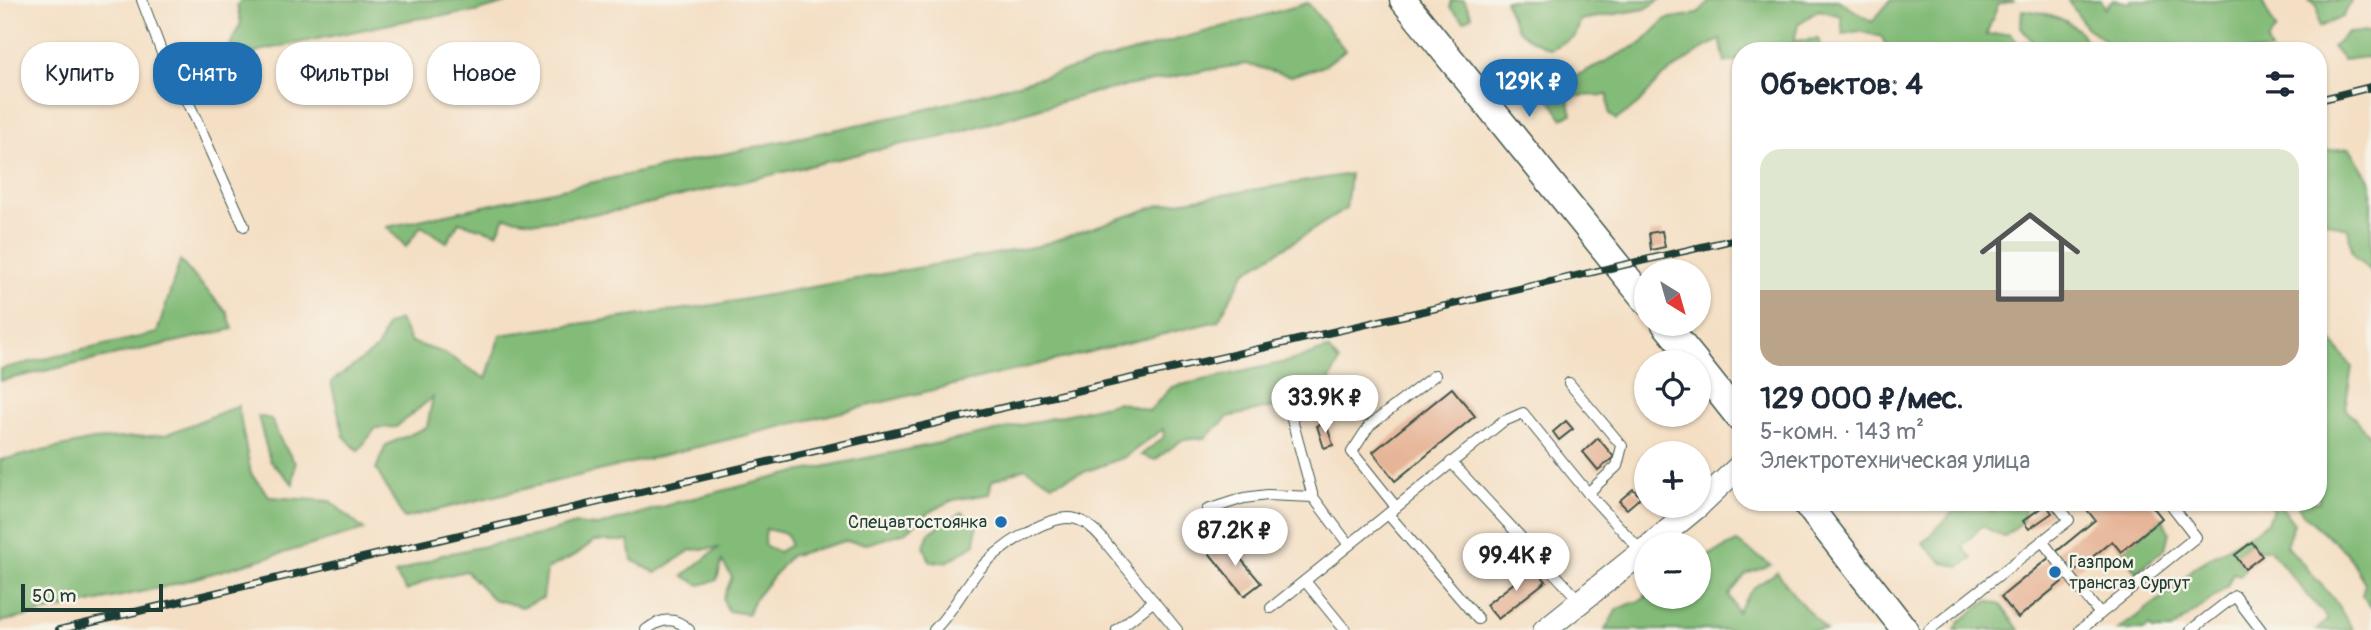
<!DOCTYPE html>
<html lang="ru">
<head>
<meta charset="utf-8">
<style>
	body { margin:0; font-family:Pangolin,sans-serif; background:#f2f2f3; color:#1f2937; height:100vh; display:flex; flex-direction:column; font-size:26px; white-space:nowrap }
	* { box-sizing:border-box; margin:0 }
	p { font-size:23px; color:#747a83 }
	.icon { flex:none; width:38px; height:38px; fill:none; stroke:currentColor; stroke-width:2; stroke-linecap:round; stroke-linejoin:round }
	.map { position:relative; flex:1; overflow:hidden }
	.panel { position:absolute; left:1732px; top:42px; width:595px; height:469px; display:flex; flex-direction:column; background:#fff; border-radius:28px; box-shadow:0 2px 5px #0004 }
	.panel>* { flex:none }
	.banner { position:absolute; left:21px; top:42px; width:665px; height:63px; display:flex; gap:14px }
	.needle { width:46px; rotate:143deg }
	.fabs { position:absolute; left:1634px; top:259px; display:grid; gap:14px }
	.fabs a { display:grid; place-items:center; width:77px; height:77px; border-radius:50%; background:#fff; box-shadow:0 2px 5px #0004; font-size:35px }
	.scale { position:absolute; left:21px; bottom:18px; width:142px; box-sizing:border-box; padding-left:7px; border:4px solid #1f3d34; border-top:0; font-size:19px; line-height:24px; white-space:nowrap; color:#1f3d34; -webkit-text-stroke:5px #f7f3e8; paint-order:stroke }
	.price { position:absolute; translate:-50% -60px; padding:0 16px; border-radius:24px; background:#fff; color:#222; font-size:23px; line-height:46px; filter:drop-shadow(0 2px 4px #0008) }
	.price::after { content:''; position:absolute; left:50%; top:42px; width:21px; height:16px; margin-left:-10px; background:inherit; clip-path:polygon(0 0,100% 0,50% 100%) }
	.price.selected { background:#1f6fb2; color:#fff }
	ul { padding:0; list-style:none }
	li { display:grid; align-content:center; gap:14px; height:371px; padding:0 28px }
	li+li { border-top:2px solid #e0e1e3 }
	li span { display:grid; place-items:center; height:217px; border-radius:21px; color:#555 }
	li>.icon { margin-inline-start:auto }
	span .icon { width:126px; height:126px; fill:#fffc; stroke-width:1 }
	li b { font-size:30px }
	h2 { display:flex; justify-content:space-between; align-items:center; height:84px; padding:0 28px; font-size:30px }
	.tag { padding:0 24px; border-radius:28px; background:#fff; box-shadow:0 2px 5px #0004; font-size:24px; line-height:63px }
	.tag.selected { background:#1f6fb2; color:#fff }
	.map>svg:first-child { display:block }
	.forest { fill:#83bb78; stroke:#517c56; stroke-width:2; fill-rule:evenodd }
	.building { fill:#e6b496 }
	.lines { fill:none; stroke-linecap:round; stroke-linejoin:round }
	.service-casing { stroke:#3f554a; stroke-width:12 }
	.tertiary-casing { stroke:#3f554a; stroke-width:25 }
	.secondary-casing { stroke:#3f554a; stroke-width:29 }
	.service { stroke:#fff; stroke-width:10 }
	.tertiary { stroke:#fff; stroke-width:23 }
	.secondary { stroke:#fff; stroke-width:26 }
	.rail-casing { stroke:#1f3d34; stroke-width:8 }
	.rail { stroke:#f7f3e8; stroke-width:5; stroke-dasharray:16; stroke-linecap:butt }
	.poi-dot { fill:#1f6fb2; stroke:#f7f3e8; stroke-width:2.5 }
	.labels { text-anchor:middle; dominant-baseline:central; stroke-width:5; stroke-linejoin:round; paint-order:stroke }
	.poi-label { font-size:18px; fill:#1f3d34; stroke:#f7f3e8; text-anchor:end }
</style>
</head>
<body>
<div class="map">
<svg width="2371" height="630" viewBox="0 0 2371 630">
	<rect width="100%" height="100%" fill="#f7f3e8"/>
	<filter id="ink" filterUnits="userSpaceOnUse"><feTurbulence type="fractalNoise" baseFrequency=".0143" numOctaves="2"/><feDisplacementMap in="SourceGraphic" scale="14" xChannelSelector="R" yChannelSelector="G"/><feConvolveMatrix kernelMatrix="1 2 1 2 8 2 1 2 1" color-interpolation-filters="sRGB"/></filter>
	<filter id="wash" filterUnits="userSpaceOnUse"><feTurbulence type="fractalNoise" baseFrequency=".00686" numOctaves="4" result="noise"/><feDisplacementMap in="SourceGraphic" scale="28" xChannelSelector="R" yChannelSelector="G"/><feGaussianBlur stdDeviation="1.57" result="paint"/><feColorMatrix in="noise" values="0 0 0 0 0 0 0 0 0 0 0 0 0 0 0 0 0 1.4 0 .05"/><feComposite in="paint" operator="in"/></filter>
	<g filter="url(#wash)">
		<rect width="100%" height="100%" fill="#f4dfc4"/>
		<g class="forest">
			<polygon points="241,0 517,0 475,12 414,19 259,51 236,64 228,61 231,43 241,23 237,6"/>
			<polygon points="1452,0 1464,0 1472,16 1464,21 1450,8"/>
			<path d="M1505,0H1660L1645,9L1581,20L1575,36L1551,49C1520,35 1515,33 1505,0Z"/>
			<polygon points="1732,0 1838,0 1872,22 1891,0 1938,2 2015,0 1998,5 1986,35 2010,33 2024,51 1888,51 1882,37 1859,31 1843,34 1841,16 1819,10 1798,24 1794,41 1818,39 1822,51 1785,50 1767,45 1758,51 1741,51 1741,61 1725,62 1720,40 1707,46 1661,78 1638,104 1616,120 1609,114 1608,95 1567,96 1572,114 1562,118 1549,98 1545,82 1576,76 1642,43 1666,19 1697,14 1710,1"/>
			<polygon points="2068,0 2101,0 2105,9 2113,0 2131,3 2131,0 2261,0 2276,29 2267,42 2271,51 2105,51 2103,39 2086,27"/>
			<polygon points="2309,0 2352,0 2343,17 2319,27 2317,6"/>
			<polygon points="1308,3 1345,50 1324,66 1291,76 1246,64 1208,70 1092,93 939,138 902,144 622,210 538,222 505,217 497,233 459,222 447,242 421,226 406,247 387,227 916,112"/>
			<path d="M2022,10C2043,12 2060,15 2077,29C2084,36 2087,45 2096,51H2027L2034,44L2021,27Z"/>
			<polygon points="2368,32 2371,34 2371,60 2366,57 2343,60 2332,47 2347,33"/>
			<polygon points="2350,148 2371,183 2371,272 2353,255 2348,229 2319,219 2319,151"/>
			<polygon points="1350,174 1346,209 1245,272 1218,321 404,518 376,469 386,445 427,427 433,397 396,427 376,428 358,451 344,436 331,382 377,349 387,325 399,320 411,342 444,353 486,379 500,335 713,305 1038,246 1160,205"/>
			<polygon points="180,261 227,312 233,329 0,381 0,369 157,333"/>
			<polygon points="2333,342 2352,367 2345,408 2371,437 2371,607 2362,595 2365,583 2346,552 2303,514 2296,502 2319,502 2319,343"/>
			<path d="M1328,349L1339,362L1327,386L1293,395L1278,406L1228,417L1205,438L1182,440L1155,460L1141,455L1164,437L1163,429L1125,457L1052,484L1025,468L992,481L989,494L953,500L929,512L906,532L867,544L845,541L790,556L753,601L748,614L728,611L723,599L732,577L722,561L717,580L700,585L683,576L718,548L691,550L656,573L632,560L629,541H594L576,555L547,569L543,598L522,607L493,599L466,571L427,580L407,591L395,574L442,555L538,535L576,524L598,526L678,502L793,473L988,433L1119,402L1149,411L1172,387L1290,361ZM766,529L787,534L790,545L778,552L764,545Z"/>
			<polygon points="238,406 251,474 270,497 330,501 364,530 164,587 0,622 0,460 93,440 165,435"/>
			<polygon points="258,416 271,419 281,441 295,463 293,484 270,461"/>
			<polygon points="1957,502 1982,502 1992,512 1997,502 2025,502 2023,521 2004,537 1982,526 1962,546 1972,559 1960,567 1942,562 1923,543 1953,512"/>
			<polygon points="2268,502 2278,502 2294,524 2286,545 2333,598 2353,630 2317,630 2328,619 2270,550 2258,550 2252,542 2235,555 2245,569 2241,575 2233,573 2227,587 2171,630 2153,630 2149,626 2144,630 2118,630 2175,588 2195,567 2266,524 2273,510"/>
			<polygon points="962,512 977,524 975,544 947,562 930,562 924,546 929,533"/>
			<polygon points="2162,518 2169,532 2165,549 2136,572 2121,552"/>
			<polygon points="1737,542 1771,565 1746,574 1729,595 1737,612 1753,588 1777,572 1797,599 1826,630 1605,630 1617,609 1644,599 1647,592 1647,597 1699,597 1699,560"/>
			<polygon points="1988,601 2001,605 2019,630 1955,630 1960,621"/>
		</g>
		<g id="blocks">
			<g class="building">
				<polygon points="1662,231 1665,247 1651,250 1649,233"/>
				<polygon points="1452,388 1475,416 1395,481 1373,452"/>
				<polygon points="1317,389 1325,407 1307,416 1298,398"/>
				<polygon points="1566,421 1573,429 1559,440 1553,432"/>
				<polygon points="1326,423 1333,445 1324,448 1317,426"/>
				<polygon points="1598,438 1614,457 1598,470 1583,452"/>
				<polygon points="1633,489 1641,497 1627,509 1619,501"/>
				<polygon points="2081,502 2149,502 2162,518 2121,552 2112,541 2018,618 2001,597 2095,520"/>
				<polygon points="2046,504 2052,513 2029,529 2023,521"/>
				<polygon points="1225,540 1261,583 1244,596 1209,553"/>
				<polygon points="2252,542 2262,556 2245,569 2235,555"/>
				<polygon points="1534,567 1546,581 1498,619 1486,605"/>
			</g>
		</g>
	</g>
	<g filter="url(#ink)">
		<use href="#blocks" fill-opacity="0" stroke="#3f554a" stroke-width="2"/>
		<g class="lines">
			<defs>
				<g id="service">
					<polyline points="142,0 169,72 191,108 244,226"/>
					<polyline points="1569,383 1622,446 1617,466 1588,493"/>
					<polyline points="1290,412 1313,497 1349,545"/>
					<polyline points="1451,462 1580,601"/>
					<polyline points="1396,507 1352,452 1369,426 1435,375"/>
					<polyline points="1207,510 1244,498 1267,495 1313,497"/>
					<polyline points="1388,514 1478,619"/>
					<polyline points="2042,541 2100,614"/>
					<polyline points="1305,581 1345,630"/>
					<polyline points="1271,608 1502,422 1523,413 1588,493 1642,552"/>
					<path d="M646,630C661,618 675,616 689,630"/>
					<path d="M934,630C952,612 963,589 979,570C995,550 1050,512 1076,519C1087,522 1095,530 1102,538L1177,630"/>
					<polyline points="1117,630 1154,601"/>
					<polyline points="1929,630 2069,520 2055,502"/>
					<polyline points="2080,630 2196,537 2169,502"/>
					<polyline points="2191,630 2235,596 2261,630"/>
				</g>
				<g id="tertiary">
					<polyline points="1699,505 1741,465"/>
					<polyline points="1652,544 1698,506"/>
					<polyline points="1545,630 1647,548"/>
				</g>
				<g id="secondary">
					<polyline points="1403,0 1647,302"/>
					<polyline points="1665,324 1696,362"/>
					<polyline points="1699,367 1741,420"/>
					<polyline points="1805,502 1905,630"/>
				</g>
			</defs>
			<use href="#service" class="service-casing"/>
			<use href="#tertiary" class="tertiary-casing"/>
			<use href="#secondary" class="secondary-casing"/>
			<use href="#service" class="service"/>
			<use href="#tertiary" class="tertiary"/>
			<use href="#secondary" class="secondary"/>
			<defs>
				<g id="rail">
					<polyline points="2319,100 2371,87"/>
					<polyline points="59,630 780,459 1741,238"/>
				</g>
			</defs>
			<use href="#rail" class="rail-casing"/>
			<use href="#rail" class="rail"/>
		</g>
	</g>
	<g class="poi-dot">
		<circle cx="1001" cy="522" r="7"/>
		<circle cx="2055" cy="572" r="7"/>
	</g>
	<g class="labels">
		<g class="poi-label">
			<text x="987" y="522">Спецавтостоянка</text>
			<text x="2069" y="562" text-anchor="start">Газпром<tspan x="2069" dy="21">трансгаз Сургут</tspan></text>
		</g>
	</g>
</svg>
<div class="fabs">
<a><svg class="needle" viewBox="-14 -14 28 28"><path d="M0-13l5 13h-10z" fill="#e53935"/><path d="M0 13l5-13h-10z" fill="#747a83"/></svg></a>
<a><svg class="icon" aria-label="locate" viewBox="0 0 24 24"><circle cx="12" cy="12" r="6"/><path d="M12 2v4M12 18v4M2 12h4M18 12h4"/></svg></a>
<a>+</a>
<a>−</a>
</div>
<div class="scale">50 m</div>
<b class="price selected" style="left:1529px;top:119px">129K ₽</b>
<b class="price" style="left:1325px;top:435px">33.9K ₽</b>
<b class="price" style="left:1235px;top:568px">87.2K ₽</b>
<b class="price" style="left:1516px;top:593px">99.4K ₽</b>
<div class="banner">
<a class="tag">Купить</a>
<a class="tag selected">Снять</a>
<a class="tag">Фильтры</a>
<a class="tag">Новое</a>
</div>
<section class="panel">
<h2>Объектов: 4<svg class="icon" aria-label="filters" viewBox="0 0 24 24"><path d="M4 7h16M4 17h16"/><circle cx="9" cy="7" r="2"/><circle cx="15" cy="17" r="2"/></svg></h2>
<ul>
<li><span style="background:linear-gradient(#dfe7d0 65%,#b9a48a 0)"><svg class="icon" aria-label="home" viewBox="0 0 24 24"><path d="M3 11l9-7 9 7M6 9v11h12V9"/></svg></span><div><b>129 000 ₽/мес.</b><p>5-комн. · 143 m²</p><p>Электротехническая улица</p></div></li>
</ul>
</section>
</div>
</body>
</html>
